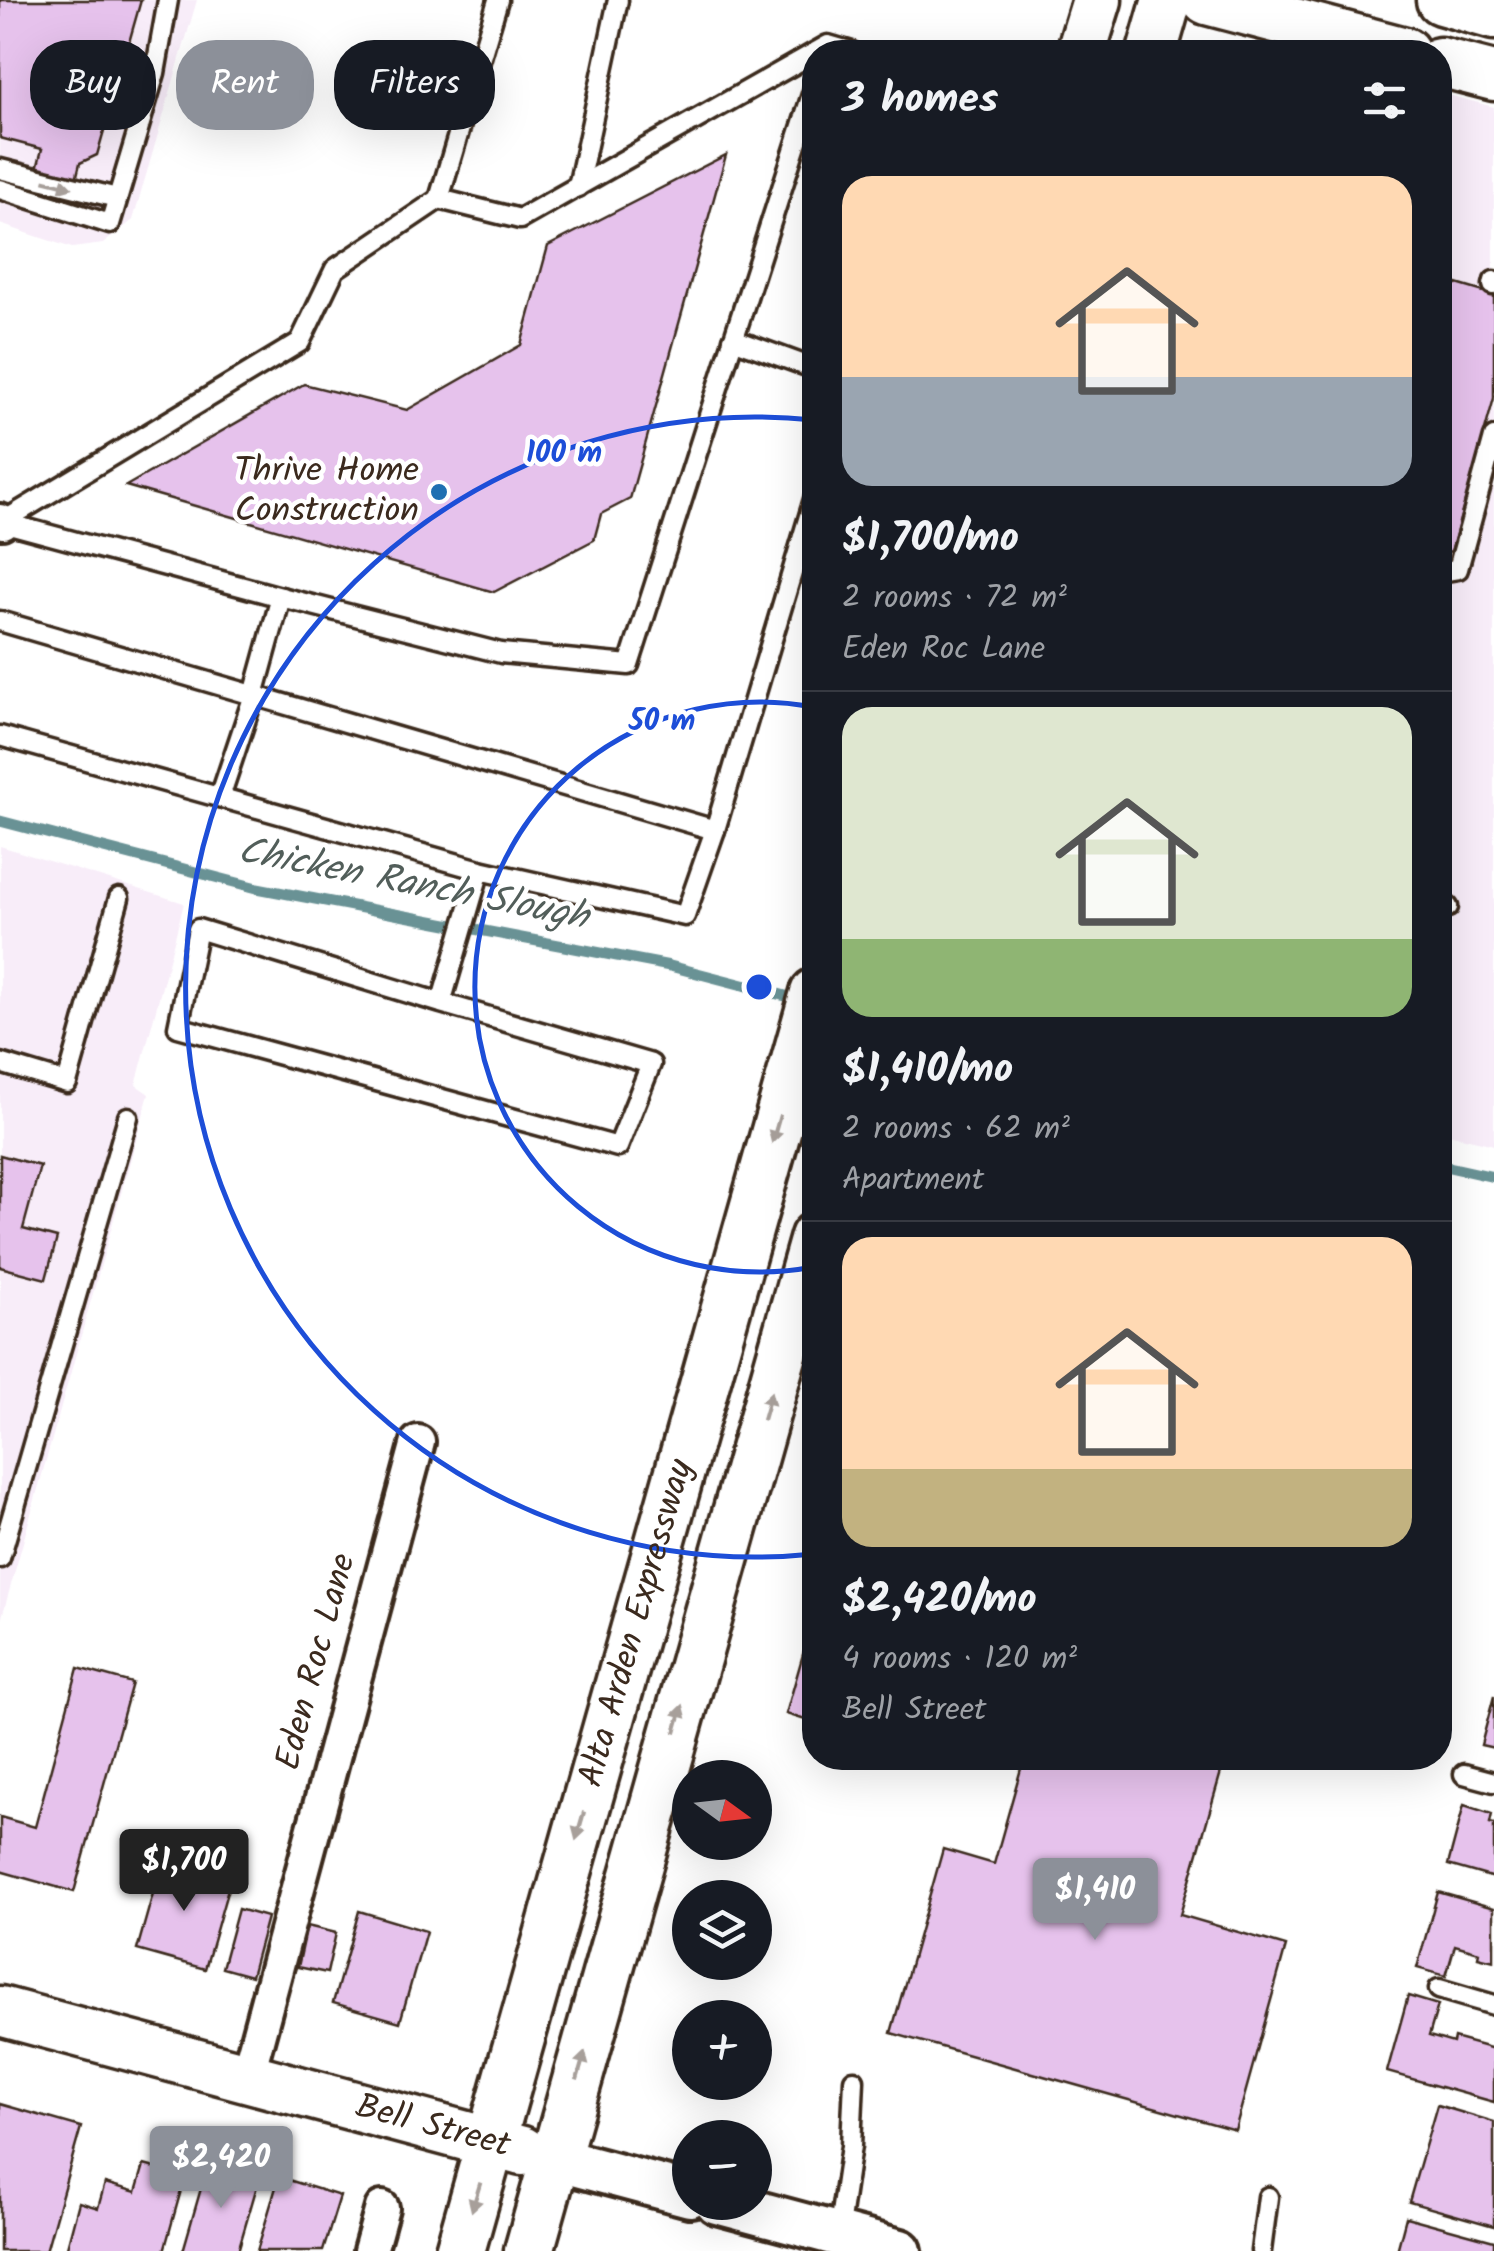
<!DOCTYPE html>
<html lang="en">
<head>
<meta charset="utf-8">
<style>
	body { margin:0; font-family:Kalam,sans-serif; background:#20242c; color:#f1f3f6; height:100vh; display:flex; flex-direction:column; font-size:38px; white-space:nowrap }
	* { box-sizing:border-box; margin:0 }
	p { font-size:32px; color:#9ea1a6 }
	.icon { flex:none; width:55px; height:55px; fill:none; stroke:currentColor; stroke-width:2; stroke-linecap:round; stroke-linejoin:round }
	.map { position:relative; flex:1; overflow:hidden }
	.side { position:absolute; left:802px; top:40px; width:650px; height:1730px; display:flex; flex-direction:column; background:#171b24; border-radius:40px; box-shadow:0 10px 40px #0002 }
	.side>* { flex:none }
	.hud { position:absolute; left:30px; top:40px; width:622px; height:90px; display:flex; gap:20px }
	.needle { width:65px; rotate:105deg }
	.tools { position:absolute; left:672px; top:1760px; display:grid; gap:20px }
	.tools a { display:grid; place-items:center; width:100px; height:100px; border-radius:50%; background:#171b24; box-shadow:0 10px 40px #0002; font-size:50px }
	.price { position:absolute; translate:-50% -85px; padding:0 22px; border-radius:10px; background:#8c9099; color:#fff; font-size:32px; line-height:65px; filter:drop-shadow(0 2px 5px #0008) }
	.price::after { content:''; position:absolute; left:50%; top:60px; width:30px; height:22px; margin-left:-15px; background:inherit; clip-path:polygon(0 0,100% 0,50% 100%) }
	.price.active { background:#222; color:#fff }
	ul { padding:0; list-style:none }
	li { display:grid; align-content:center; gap:20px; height:530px; padding:0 40px }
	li+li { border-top:2px solid #363941 }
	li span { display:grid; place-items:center; height:310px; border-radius:30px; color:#555 }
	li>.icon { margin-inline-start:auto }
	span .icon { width:180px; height:180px; fill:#fffc; stroke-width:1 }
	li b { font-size:42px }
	h2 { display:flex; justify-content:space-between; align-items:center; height:120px; padding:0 40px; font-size:42px }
	.pill { padding:0 35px; border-radius:40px; background:#171b24; box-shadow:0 10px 40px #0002; font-size:35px; line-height:90px }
	.pill.active { background:#8c9099; color:#fff }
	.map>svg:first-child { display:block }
	.built { fill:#f8edf9 }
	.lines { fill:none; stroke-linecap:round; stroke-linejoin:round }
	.stream { stroke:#699295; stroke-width:11 }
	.building { fill:#e6c2ec; stroke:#3b2a1e; stroke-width:2.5 }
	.service-casing { stroke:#3b2a1e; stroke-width:25 }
	.minor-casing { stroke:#3b2a1e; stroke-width:40 }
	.tertiary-casing { stroke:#3b2a1e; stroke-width:50 }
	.secondary-casing { stroke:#3b2a1e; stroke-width:55 }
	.service { stroke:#fff; stroke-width:18 }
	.minor { stroke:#fff; stroke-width:32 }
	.tertiary { stroke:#fff; stroke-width:42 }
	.secondary { stroke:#fff; stroke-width:48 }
	.oneway { fill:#a79f9a }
	.ring { fill:none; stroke:#1d4ed8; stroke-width:5 }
	.poi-dot { fill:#1f6fb2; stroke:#fff; stroke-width:4 }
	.labels { text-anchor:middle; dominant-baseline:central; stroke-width:9; stroke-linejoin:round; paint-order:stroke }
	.poi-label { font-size:35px; fill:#3b2a1e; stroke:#fff; text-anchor:end }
	.street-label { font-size:35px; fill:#3b2a1e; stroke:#fff }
	.water-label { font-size:38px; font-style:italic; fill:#525e5a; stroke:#fff }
	.centre { fill:#1d4ed8; stroke:#fff; stroke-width:5 }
	.ring-label { font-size:30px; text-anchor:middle; font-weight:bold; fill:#1d4ed8; stroke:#fff; stroke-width:9; stroke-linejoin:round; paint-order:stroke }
</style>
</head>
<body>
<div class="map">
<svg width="1494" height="2251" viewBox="0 0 1494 2251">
	<rect width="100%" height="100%" fill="#fff"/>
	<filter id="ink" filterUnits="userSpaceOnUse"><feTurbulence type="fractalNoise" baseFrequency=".01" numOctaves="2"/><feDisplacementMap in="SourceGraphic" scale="20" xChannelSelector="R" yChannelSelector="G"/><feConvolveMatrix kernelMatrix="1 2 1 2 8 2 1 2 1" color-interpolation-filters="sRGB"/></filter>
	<g filter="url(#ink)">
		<g class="built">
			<polygon points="0,0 197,0 133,220 103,244 72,248 0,224"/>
			<polygon points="1440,93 1494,107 1494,1145 1440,1132"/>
			<polygon points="0,846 184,903 136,1085 149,1094 0,1624"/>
		</g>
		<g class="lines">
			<g class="stream">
				<polyline points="0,821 257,888 670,966 801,1000"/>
				<polyline points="1440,1165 1494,1177"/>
			</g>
		</g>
		<g class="building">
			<polygon points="0,0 141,0 97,155 80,163 73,192 34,181 42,149 0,138"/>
			<polygon points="726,155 630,499 601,514 594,540 494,592 126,486 304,384 407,410 521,345 548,246"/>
			<polygon points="1448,203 1445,213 1450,214 1440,251 1440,204"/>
			<polygon points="1440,279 1494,295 1494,398 1451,552 1440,549"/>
			<polygon points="0,1155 40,1166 23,1229 57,1238 46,1279 0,1267"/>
			<polygon points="815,1612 815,1723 786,1714"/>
			<polygon points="78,1668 132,1683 74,1892 0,1871 0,1817 35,1827"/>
			<polygon points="1494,1696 1494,1748 1481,1745"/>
			<polygon points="938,1758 976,1758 973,1767"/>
			<polygon points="1024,1758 1225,1758 1180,1915 1286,1946 1235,2130 891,2033 943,1849 994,1864"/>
			<polygon points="1464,1805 1492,1814 1490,1823 1494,1824 1494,1878 1448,1865"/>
			<polygon points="163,1858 231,1878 205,1969 137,1950"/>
			<polygon points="1438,1892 1494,1908 1494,1961 1478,1957 1479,1952 1455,1945 1446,1976 1417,1968"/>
			<polygon points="238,1909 267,1917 251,1976 222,1968"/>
			<polygon points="359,1911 426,1931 400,2022 333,2003"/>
			<polygon points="307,1926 336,1933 327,1973 298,1967"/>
			<polygon points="1408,1996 1438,2005 1429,2036 1453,2043 1454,2038 1494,2049 1494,2102 1387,2072"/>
			<polygon points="0,2104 81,2127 46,2251 0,2251"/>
			<polygon points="1437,2105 1494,2122 1494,2226 1409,2202"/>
			<polygon points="208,2164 259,2179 238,2251 183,2251"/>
			<polygon points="144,2165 185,2176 164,2251 66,2251 79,2202 98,2208 105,2183 136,2192"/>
			<polygon points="279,2177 340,2196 323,2251 257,2251"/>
			<polygon points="1406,2217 1494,2241 1494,2251 1397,2251"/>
		</g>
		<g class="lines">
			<defs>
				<g id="service">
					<polyline points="0,169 117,198"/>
					<polyline points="578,187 618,0"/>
					<polyline points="0,189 110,224 155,73 168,0"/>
					<polyline points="439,199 498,0"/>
					<polyline points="1493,285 1494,281"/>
					<polyline points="733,339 815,369"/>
					<polyline points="2,522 300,342 335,269 439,199 520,219 828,45 852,52"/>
					<polyline points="2,522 281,597"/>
					<polyline points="1440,572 1458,569 1494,437"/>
					<polyline points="0,621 715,830"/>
					<polyline points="0,736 480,870 685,916 715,830 815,496"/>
					<polyline points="220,797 254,695 281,597 501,653 629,665 815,85"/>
					<polyline points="1440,905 1448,907"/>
					<polyline points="441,1003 198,929 178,1027 618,1147 651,1064 441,1003 480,870"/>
					<polyline points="0,1063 67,1083 119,898"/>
					<polyline points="0,1558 128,1117"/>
					<polyline points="1464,1774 1494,1782"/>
					<polyline points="1439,1989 1494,2005"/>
					<polyline points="838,2234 851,2146 854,2080"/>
					<polyline points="1261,2251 1268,2197"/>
				</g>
				<g id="minor">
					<polyline points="0,521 2,522"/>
					<polyline points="247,2077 418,1442"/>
					<polyline points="370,2251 382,2208"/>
				</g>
				<g id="tertiary">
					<polyline points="555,2159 690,2195"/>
					<polyline points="717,2202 900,2251"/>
				</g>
				<g id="secondary">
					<polyline points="1207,0 1405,52"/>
					<polyline points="1441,0 1494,15"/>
					<polyline points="1081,52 1097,0"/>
					<polyline points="1152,52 1167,0"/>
					<polyline points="1440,62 1494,76"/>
					<path id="s1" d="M0,2011L522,2151"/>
					<path id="s2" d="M460,2251L815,993"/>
					<polyline points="529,2251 815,1237"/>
				</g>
			</defs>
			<use href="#service" class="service-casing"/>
			<use href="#minor" class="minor-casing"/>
			<use href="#tertiary" class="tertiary-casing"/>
			<use href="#secondary" class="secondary-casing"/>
			<use href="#service" class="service"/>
			<use href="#minor" class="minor"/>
			<use href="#tertiary" class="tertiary"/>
			<use href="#secondary" class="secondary"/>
		</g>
		<defs><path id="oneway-solid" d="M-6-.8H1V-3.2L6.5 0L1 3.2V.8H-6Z" transform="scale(2.5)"/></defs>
		<g class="oneway">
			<use href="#oneway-solid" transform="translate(58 184) rotate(14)"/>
			<use href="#oneway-solid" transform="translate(776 1129) rotate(106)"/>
			<use href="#oneway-solid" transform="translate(767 1406) rotate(-74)"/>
			<use href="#oneway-solid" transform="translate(679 1719) rotate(-74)"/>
			<use href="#oneway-solid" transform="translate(580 1826) rotate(106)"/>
			<use href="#oneway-solid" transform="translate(581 2066) rotate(-74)"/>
			<use href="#oneway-solid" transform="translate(476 2197) rotate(107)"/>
		</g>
	</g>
	<g class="ring">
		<path d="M813 1267A285 285 0 1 1 813 707"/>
		<path d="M814 1554A570 570 0 1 1 814 420"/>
	</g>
	<circle class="poi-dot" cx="439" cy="492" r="10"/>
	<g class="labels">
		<g class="poi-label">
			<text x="419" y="472">Thrive Home<tspan x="419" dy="40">Construction</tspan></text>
		</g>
		<g class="street-label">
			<text stroke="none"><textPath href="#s2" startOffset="652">Alta Arden Expressway</textPath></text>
			<text transform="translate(317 1662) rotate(-75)">Eden Roc Lane</text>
			<text stroke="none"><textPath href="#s1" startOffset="448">Bell Street</textPath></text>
		</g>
		<g class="water-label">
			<text transform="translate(413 885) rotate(11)">Chicken Ranch Slough</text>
		</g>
	</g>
	<circle cx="759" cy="987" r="15" class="centre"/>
	<g class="ring-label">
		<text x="564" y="462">100 m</text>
		<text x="662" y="730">50 m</text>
	</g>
</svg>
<div class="tools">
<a><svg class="needle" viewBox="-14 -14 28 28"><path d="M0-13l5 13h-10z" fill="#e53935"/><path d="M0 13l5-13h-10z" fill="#9ea1a6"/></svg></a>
<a><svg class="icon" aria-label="layers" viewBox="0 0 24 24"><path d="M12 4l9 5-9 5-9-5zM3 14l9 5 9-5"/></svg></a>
<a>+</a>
<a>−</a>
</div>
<b class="price active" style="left:184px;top:1914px">$1,700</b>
<b class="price" style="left:1095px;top:1943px">$1,410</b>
<b class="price" style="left:221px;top:2211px">$2,420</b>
<div class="hud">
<a class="pill">Buy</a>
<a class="pill active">Rent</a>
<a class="pill">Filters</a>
</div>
<section class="side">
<h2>3 homes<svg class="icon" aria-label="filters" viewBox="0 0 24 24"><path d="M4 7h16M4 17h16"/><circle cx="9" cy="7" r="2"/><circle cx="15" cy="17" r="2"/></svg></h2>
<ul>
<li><span style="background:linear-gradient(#ffd9b3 65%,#9aa5b1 0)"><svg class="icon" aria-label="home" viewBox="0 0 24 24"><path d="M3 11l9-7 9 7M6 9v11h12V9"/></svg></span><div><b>$1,700/mo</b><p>2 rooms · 72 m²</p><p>Eden Roc Lane</p></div></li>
<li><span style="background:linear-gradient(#dfe7d0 75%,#8fb573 0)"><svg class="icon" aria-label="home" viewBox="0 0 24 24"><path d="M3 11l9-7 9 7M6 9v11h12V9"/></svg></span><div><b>$1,410/mo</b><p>2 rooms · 62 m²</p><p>Apartment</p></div></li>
<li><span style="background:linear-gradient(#ffd9b3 75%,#c2b280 0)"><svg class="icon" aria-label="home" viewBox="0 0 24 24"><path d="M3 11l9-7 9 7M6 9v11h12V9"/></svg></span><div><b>$2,420/mo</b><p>4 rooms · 120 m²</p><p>Bell Street</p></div></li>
</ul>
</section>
</div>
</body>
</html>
